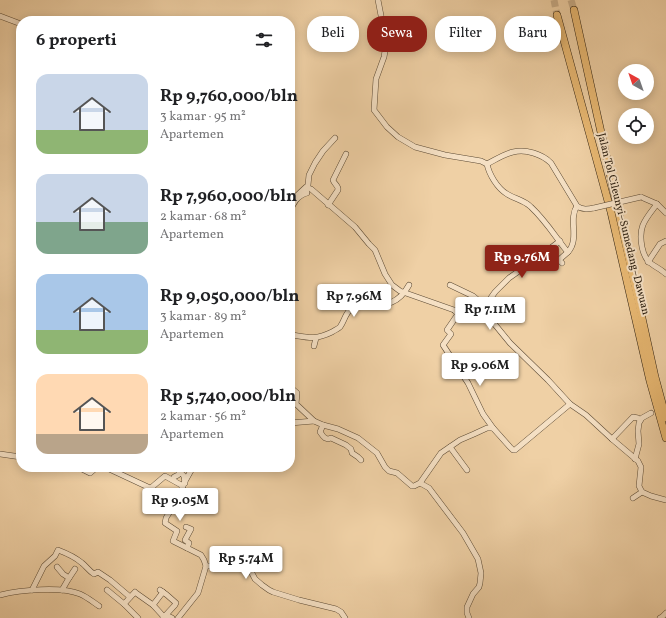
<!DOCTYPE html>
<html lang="id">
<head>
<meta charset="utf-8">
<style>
	body { margin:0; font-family:Vollkorn,serif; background:#f2f2f2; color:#202124; height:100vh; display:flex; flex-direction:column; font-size:15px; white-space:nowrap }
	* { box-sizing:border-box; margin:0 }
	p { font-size:13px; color:#757577 }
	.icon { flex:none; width:22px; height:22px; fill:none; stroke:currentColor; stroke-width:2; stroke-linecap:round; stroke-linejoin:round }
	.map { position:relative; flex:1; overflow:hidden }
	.drawer { position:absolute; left:16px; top:16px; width:279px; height:456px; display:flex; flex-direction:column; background:#fff; border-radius:16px; box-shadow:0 2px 10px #0003 }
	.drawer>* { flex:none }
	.banner { position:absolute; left:307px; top:16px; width:299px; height:36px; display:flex; gap:8px }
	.needle { width:26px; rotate:320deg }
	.tools { position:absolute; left:618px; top:64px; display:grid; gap:8px }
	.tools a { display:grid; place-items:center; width:36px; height:36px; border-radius:50%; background:#fff; box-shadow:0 2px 10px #0003; font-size:20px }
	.price { position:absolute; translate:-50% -34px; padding:0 9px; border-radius:4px; background:#fff; color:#222; font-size:13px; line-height:26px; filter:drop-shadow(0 1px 2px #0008) }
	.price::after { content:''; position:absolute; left:50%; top:24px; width:12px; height:9px; margin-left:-6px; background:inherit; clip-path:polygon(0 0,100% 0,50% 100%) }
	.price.active { background:#8f2418; color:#fff }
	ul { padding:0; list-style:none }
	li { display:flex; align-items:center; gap:12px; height:100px; padding:0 20px }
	li span { display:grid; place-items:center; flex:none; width:112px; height:80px; border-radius:12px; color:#555 }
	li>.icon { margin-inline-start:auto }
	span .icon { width:48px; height:48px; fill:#fffc; stroke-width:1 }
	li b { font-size:17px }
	h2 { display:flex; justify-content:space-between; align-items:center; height:48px; padding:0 20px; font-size:17px }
	.chip { padding:0 14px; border-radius:16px; background:#fff; box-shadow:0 2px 10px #0003; font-size:14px; line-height:36px }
	.chip.active { background:#8f2418; color:#fff }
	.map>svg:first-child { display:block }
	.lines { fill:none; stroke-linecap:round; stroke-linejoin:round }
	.highway-tunnel { stroke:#c8ac87; stroke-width:7; stroke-dasharray:7 3.5; stroke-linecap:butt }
	.minor-casing { stroke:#5c4a34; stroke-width:6 }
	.highway-casing { stroke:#2b1e0f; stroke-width:8 }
	.minor { stroke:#f5e0c4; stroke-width:5 }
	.highway { stroke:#e8b872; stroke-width:7 }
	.minor-bridge-casing { stroke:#5c4a34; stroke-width:6; stroke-linecap:butt }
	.minor-bridge { stroke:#f5e0c4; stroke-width:5 }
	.labels { text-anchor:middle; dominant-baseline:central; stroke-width:4; stroke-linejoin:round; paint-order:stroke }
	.street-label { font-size:11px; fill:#2b1e0f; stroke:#f5e0c4 }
</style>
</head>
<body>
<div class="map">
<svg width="666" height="618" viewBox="0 0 666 618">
	<rect width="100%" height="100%" fill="#efd0a5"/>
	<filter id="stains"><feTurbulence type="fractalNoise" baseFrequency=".005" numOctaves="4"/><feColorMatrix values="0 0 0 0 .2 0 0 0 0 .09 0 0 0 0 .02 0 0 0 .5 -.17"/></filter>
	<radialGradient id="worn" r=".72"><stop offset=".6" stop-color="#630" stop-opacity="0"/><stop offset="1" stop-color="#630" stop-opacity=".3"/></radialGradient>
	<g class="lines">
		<g class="highway-tunnel">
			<polyline points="554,0 557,15"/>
			<polyline points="571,0 574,10"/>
		</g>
		<defs>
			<g id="minor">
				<path d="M378,0L384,31L386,37V45L384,57L376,79L374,110L387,127L398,137L415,147L445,155L481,161L487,164C495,160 504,154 513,152C526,149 542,154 551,163L577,206C582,210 588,209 594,208"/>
				<polyline points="0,16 21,24"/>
				<path d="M487,164C489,174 497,188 507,194C515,199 524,200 531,207C545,220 555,236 566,250L568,252C580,239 568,219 577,206"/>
				<polyline points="641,197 657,204 666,213"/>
				<polyline points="290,202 306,187 311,189 355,227 369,244 375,250 385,274 392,285 400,291 454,310 471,313 479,311 486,315 492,321 510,343 548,380 570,404 586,415 612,439 638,461 641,467 639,486 642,492 651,496 666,500"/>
				<path d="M657,204C645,220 638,226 642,247C643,252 645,257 648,261C653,266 661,269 666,274"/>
				<path d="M328,205L338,190C339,186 334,184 333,180L346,154"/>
				<path d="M290,212C293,203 297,196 307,193L306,189L308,185L309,175L315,163L323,151L335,138"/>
				<polyline points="648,262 660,244 666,241"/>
				<polyline points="562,263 559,260 568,252"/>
				<polyline points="450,285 473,296 479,301 488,302 501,320"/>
				<polyline points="455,311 458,314 447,330 451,334 443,345 468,383 483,414 493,428"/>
				<polyline points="479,311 483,304 488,302 495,292 509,278 543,254 560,241"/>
				<path d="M290,336L292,335C310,338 315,340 332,332C335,330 338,329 340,327C345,320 345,313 352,308C376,303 395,311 409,285"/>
				<polyline points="314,346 316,338"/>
				<polyline points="290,387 297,393 296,404 314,421 323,425 338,429 358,438 377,453 385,467 389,471 397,473 412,486 414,486 420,483"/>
				<polyline points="290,423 314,421"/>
				<polyline points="323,425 320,432 323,436 325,438 328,439 331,438 346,445 351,449 352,453 358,457 361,460"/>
				<polyline points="612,439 633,417 638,418 640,420"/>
				<polyline points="450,447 467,470"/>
				<polyline points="0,454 21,457"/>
				<polyline points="635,459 639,444 638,431 639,423 642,418 651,413"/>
				<polyline points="78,467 90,473 97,467"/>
				<polyline points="105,467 150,488 152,487 165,476 183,486"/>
				<polyline points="193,467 184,483 178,498 166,518 165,523 177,531 173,541 201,555 204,560 206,566"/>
				<polyline points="174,480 174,477 178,475 179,473 181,473 184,476 185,483"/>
				<polyline points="633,498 642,492"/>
				<polyline points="186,527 191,529 185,540 189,543 187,548"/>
				<polyline points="57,567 63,574 69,578"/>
				<path d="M32,590L44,566L55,556L58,550C66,553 75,557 82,563C86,566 89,571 94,574L98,572L110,580L130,597"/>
				<polyline points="62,590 69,578 75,569"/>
				<polyline points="107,590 124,604 135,592 136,593 153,605 164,617"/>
				<polyline points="160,590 167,595 176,603 175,605 163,618"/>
				<path d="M0,595C20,590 61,586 80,594C87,597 93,602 99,606"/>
				<polyline points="124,604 138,618"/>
				<polyline points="153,605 163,592"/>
				<polyline points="166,615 172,618"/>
				<polyline points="178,618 198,593 206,566 213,566 222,559 231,551 235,552 240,554 244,558 255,579 262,585 269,590 273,592 299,600 336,609 341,612 345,618"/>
				<polyline points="469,618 467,613 467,607 473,594 479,587 480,583 481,573 478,559 463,533 429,488 420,483 441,453 460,440 474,434 487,428 493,428 510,447 513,450 515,450 570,404"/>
				<polyline points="660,618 662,617 666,613"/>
			</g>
			<g id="highway">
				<polyline points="574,10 655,377 666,418"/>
				<polyline points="557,15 611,212 650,381 666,438"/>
			</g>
		</defs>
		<use href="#minor" class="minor-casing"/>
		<use href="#highway" class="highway-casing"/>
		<use href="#minor" class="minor"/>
		<use href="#highway" class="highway"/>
		<defs>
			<polyline id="minor-bridge" points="594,208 641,197"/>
		</defs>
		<use href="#minor-bridge" class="minor-bridge-casing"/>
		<use href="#minor-bridge" class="minor-bridge"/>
	</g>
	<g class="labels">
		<g class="street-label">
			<text transform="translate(623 224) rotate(76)">Jalan Tol Cileunyi–Sumedang–Dawuan</text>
		</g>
	</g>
	<rect width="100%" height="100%" filter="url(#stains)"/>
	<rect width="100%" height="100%" fill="url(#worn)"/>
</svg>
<div class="tools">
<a><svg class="needle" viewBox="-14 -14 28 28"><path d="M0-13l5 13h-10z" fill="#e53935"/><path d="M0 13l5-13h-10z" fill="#757577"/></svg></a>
<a><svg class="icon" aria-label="locate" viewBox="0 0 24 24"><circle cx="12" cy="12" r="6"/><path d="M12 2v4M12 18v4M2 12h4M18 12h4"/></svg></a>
</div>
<b class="price active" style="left:522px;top:279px">Rp 9.76M</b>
<b class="price" style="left:354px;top:318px">Rp 7.96M</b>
<b class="price" style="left:490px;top:331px">Rp 7.11M</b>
<b class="price" style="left:480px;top:387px">Rp 9.06M</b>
<b class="price" style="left:180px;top:522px">Rp 9.05M</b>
<b class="price" style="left:246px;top:580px">Rp 5.74M</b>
<div class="banner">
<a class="chip">Beli</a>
<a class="chip active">Sewa</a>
<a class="chip">Filter</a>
<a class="chip">Baru</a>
</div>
<section class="drawer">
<h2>6 properti<svg class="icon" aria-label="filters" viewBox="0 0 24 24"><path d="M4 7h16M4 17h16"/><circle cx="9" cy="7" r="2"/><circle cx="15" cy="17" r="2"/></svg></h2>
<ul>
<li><span style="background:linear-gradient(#c9d6e8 70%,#8fb573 0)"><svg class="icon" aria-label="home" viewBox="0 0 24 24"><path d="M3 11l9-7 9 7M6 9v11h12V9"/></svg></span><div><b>Rp 9,760,000/bln</b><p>3 kamar · 95 m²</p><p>Apartemen</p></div></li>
<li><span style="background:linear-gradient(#c9d6e8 60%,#7fa58c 0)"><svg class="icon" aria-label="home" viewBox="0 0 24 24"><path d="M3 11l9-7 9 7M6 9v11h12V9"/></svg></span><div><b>Rp 7,960,000/bln</b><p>2 kamar · 68 m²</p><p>Apartemen</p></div></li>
<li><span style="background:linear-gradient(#a9c7e8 70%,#8fb573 0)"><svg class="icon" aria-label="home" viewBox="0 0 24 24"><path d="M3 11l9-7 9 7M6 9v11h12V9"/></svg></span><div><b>Rp 9,050,000/bln</b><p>3 kamar · 89 m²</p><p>Apartemen</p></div></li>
<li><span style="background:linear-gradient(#ffd9b3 75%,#b9a48a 0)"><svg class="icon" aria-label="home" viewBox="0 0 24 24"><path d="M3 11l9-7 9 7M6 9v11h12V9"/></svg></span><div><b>Rp 5,740,000/bln</b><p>2 kamar · 56 m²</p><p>Apartemen</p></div></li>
</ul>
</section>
</div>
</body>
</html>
